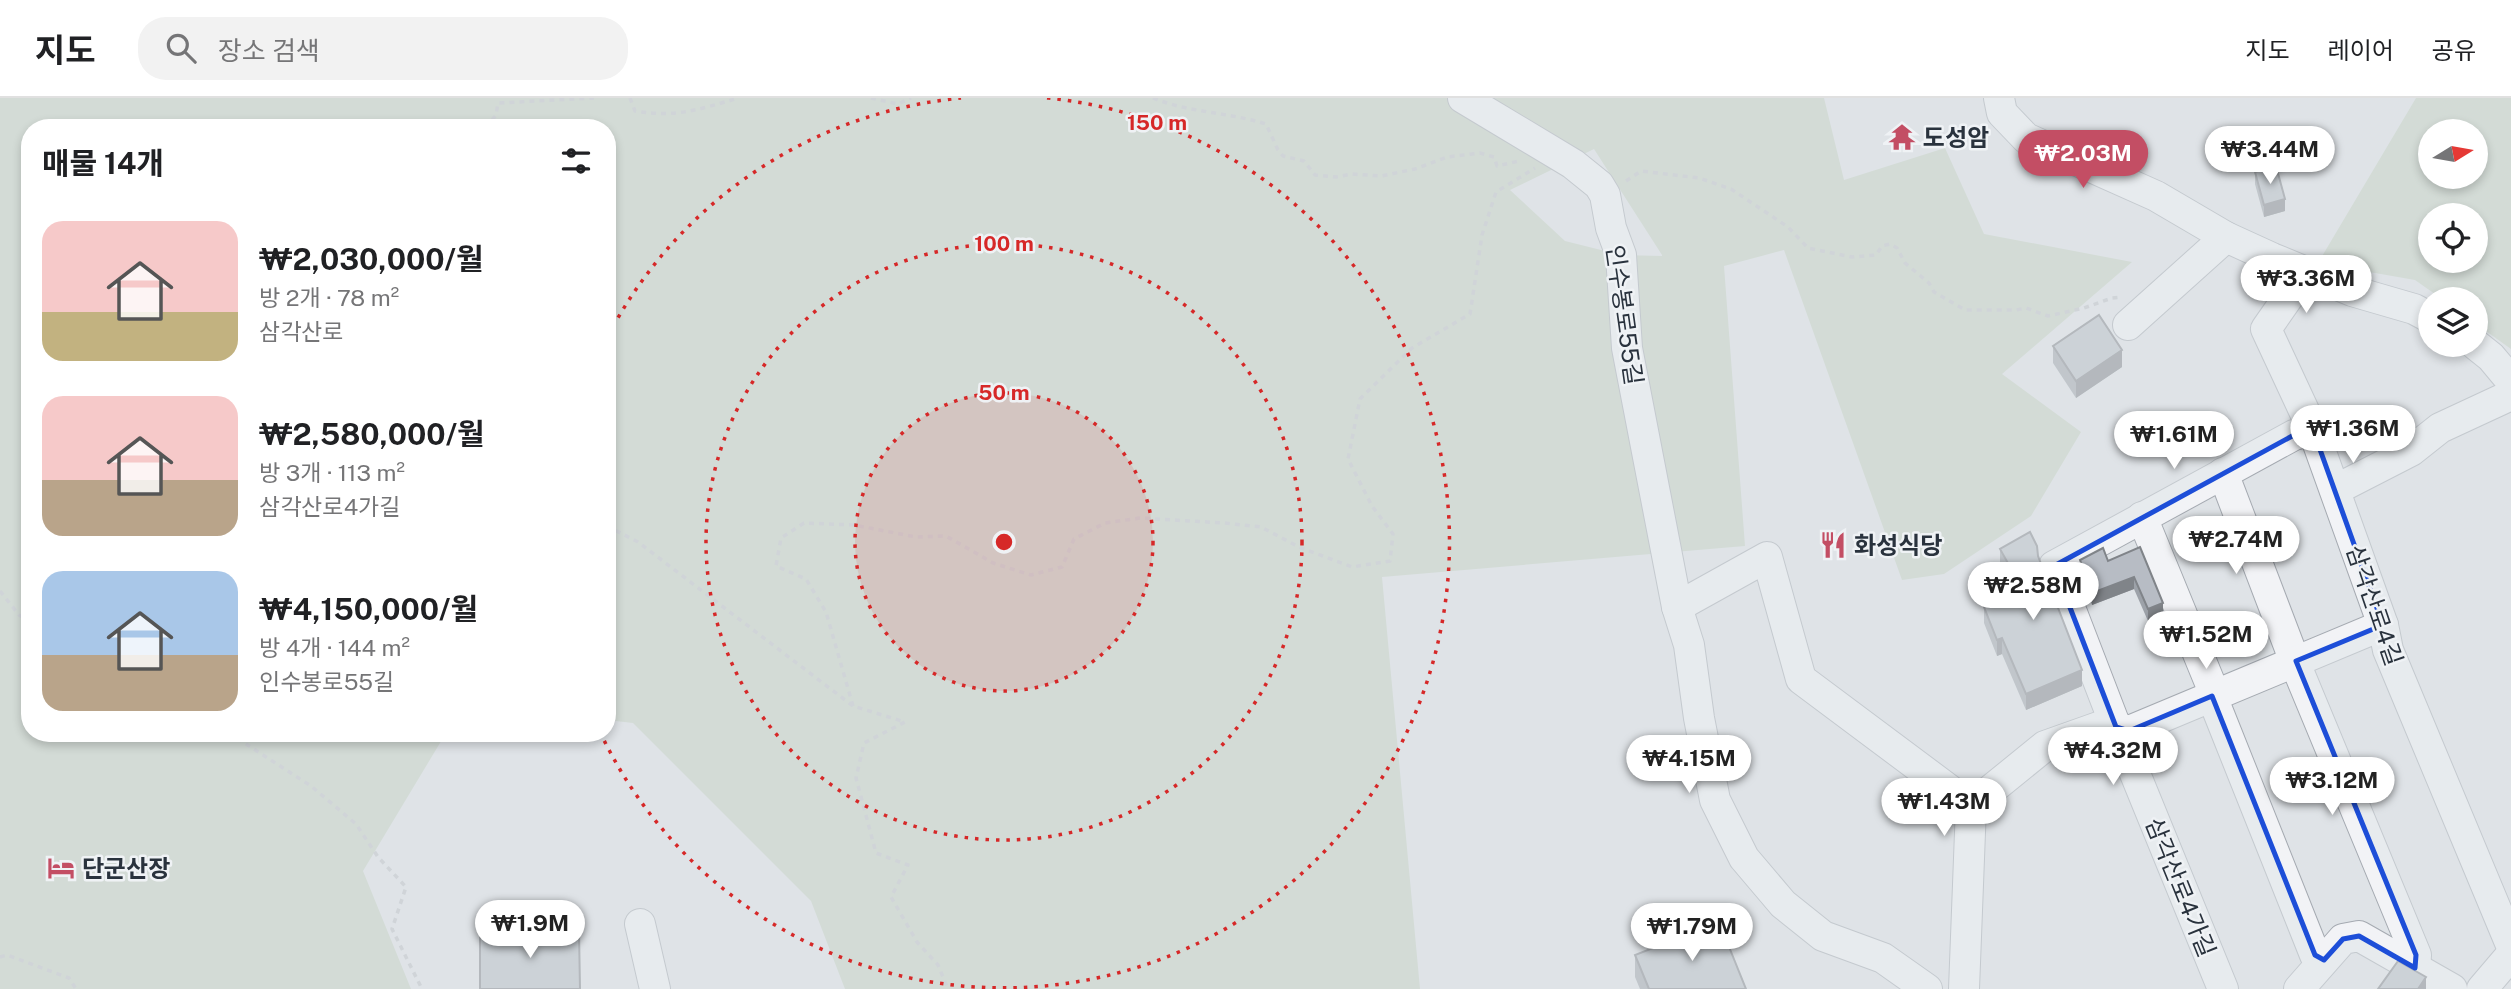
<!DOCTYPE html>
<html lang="ko">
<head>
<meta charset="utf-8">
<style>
	body { margin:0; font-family:"Public Sans","Noto Sans KR",sans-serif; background:#f2f2f2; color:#202124; height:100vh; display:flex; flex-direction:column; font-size:26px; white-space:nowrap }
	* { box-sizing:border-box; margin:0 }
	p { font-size:23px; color:#757577 }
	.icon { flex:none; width:38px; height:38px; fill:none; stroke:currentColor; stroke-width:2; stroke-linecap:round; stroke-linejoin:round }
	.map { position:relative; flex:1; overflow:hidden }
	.drawer { position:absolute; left:21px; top:21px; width:595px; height:623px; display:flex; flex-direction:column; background:#fff; border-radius:28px; box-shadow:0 4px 10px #0003 }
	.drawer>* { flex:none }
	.needle { width:46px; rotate:79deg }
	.tools { position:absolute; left:2418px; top:21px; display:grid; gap:14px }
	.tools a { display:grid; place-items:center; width:70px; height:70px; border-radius:50%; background:#fff; box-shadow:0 4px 10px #0003; font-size:35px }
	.price { position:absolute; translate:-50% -60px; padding:0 16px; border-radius:24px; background:#fff; color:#222; font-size:23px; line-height:46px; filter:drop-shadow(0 2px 4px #0008) }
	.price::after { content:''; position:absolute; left:50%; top:42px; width:21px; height:16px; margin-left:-10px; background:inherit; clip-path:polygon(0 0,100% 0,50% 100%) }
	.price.selected { background:#c34e64; color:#fff }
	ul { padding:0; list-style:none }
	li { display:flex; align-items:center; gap:21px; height:175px; padding:0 21px }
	li span { display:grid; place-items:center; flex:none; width:196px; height:140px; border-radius:21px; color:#555 }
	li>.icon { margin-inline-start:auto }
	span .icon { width:84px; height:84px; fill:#fffc; stroke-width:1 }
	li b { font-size:30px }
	h2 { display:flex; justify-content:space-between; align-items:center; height:84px; padding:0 21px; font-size:30px }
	header { display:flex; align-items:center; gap:42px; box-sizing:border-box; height:98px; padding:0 35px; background:#fff; border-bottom:2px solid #e0e0e0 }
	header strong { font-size:33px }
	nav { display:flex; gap:38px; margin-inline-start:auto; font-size:24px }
	.search { width:490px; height:63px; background:#f2f2f2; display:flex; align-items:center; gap:18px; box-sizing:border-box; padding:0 24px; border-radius:28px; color:#757577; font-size:26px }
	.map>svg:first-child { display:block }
	.green { fill:#c6d1c1; fill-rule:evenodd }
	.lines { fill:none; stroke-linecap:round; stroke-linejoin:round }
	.minor-casing { stroke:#a5aab1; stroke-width:32 }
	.path { stroke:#bec1c6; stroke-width:3.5; stroke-dasharray:5 5; stroke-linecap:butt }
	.minor { stroke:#f2f3f6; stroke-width:30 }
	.wall { fill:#9da2a9 }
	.shaded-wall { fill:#808489 }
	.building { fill:#b7bcc4; stroke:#808489; stroke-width:2 }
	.marked { fill:none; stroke:#1d4ed8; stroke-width:5; stroke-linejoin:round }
	.ring { fill:none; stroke:#d62828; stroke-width:3.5; stroke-dasharray:3.5 7 }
	.labels { text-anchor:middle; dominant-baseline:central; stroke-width:5; stroke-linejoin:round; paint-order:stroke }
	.poi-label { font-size:24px; font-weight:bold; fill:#29323d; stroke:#eff2f5; text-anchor:start }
	.street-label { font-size:24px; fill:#29323d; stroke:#eff2f5 }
	.centre { fill:#d62828; stroke:#eff2f5; stroke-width:3.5 }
	.ring-label { font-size:21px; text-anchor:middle; font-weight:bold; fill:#d62828; stroke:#eff2f5; stroke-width:5; stroke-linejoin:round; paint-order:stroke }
</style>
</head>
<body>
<header>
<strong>지도</strong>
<div class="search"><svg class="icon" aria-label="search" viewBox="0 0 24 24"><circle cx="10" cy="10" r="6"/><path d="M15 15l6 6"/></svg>장소 검색</div>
<nav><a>지도</a><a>레이어</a><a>공유</a></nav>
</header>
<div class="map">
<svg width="2511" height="891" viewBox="0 0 2511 891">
	<rect width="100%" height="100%" fill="#dfe3e7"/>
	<g class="green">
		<path d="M0,0H1824L1844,82L1945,50L1984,136L2132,164L2002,276L2081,334L2031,418L1944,476L1902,482L1784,152L1724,168L1745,448L1382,479L1420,891H845L811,803L633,625L607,622V30H30V635H446L363,773L411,891H0ZM1594,51L1662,157V158L1621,157L1565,143L1510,92Z"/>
		<path d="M2416,0H2511V251L2476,226V201H2442L2415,182L2318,165ZM2431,33H2476V79H2431ZM2431,117H2476V163H2431Z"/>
	</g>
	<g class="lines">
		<defs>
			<g id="minor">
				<polyline points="1463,0 1573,66 1599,87 1605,97 1611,130 1621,157 1627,250 1677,509"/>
				<polyline points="1999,0 2002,15 2026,40 2156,98 2226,139 2272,160 2352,193 2414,211 2431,220"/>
				<polyline points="2305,175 2266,231 2313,332 2383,527 2388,552 2511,847"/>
				<polyline points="2128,227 2226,139"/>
				<polyline points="2476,247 2491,259 2511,283"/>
				<polyline points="2223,375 2300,577 2416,857 2415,870"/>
				<polyline points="2335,392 2411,353 2440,330 2511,297"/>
				<polyline points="2142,419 2215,597 2215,606 2315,857 2324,862"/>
				<polyline points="640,826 655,891"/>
				<polyline points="1927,891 1883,860 1823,838 1783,806 1744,760 1715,702 1699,620 1689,547 1677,509 1767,459 1801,581 1971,708"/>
				<polyline points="1964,891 1971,708 2045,648 2107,626 2129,633 2383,527"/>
				<polyline points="2223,891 2116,629 2054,468 2294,337 2313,332"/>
				<polyline points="2299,891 2343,841 2359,838 2452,891"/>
				<polyline points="2482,891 2511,857"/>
			</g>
		</defs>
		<use href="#minor" class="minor-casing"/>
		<g class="path">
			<path d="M630,0L635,13C678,20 699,11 739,0"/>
			<polyline points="871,0 898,6 911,0"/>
			<path d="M1153,0C1190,15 1228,14 1266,26L1278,52L1283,58L1304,63L1315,77L1336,79L1352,76L1381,78L1415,71L1447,59L1480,55L1494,59L1497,68L1519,63"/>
			<polyline points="486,30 496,17 498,5 594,0"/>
			<polyline points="1626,83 1641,73 1699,80 1731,91 1788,129 1808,150 1852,159 1876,157 1882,148 1890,146 1897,150 1905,165 1929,185 1934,194 1965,212 2016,212 2026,210 2048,218 2084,210 2112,200 2121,199"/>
			<polyline points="607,428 638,444 853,608 905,624 864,645 856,680 876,755 908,767 891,799 917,844 938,867 948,891"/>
			<polyline points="0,493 19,517 30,523"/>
			<polyline points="853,608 826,514 806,481 776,468 781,440 804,425 854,427 916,439 946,438 993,465 1031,477 1062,469 1074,441 1105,425 1140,420 1224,425 1261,429 1299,449 1352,469 1390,463 1393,436 1372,408 1348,361 1360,301 1412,250 1470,216 1482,137 1496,94 1535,70"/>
			<polyline points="229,635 311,688 356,726 378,759 406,789 392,831 422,891"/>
			<polyline points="0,859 7,857 69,880 76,891"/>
		</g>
		<use href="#minor" class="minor"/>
	</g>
	<g class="wall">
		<polygon points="2255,74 2285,113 2264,119 2255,86"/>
		<polygon points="2053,248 2122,269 2076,300 2053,265"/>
		<polygon points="2140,449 2163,516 2148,523 2134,491 2092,507 2080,474 2080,462 2108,463"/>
		<polygon points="2000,451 2038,458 2082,588 2026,612 2002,556 1997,558 1984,525 1984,509 2016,495 2000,467"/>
		<polygon points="1635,857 1746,891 1640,891 1635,879"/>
	</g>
	<g class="shaded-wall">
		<polygon points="2285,101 2285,113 2264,119 2264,107"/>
		<polygon points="2122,252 2122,269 2076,300 2076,283"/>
		<polygon points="2134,479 2134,491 2092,507 2092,495"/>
		<polygon points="2163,505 2163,516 2148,523 2148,511"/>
		<polygon points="2002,540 2002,556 1997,558 1997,542"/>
		<polygon points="2082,572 2082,588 2026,612 2026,596"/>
		<polygon points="2426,879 2426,891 2418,891"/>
	</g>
	<g class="building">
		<polygon points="2276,68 2285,101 2264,107 2255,74"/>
		<polygon points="2099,217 2122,252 2076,283 2053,248"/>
		<polygon points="2030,434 2037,448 2038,458 2082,572 2026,596 2002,540 1997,542 1984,509 2023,492 2000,451"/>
		<polygon points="2140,449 2163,505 2148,511 2134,479 2092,495 2080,462 2103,450 2108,463"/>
		<polygon points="1719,824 1746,891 1649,891 1635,857"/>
		<polygon points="480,833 579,833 580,891 480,891"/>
		<polygon points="2398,863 2426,879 2418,891 2378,891"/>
	</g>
	<path d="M0 0H2511V891H0ZM2313,332L2383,527L2296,563L2416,857L2415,870L2359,838L2343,841L2324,862L2315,857L2212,598L2129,633L2116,629L2054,468L2294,337Z" fill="#dfe3e7" fill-opacity=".55" fill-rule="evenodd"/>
	<path class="marked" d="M2313,332L2383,527L2296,563L2416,857L2415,870L2359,838L2343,841L2324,862L2315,857L2212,598L2129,633L2116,629L2054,468L2294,337Z"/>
	<circle cx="1004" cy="444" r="149" fill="#d62828" fill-opacity=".12"/>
	<g class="ring">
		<circle cx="1004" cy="444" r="149"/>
		<circle cx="1004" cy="444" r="298"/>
		<path d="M608 238A446 446 0 0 1 961 0M1047 0A446 446 0 1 1 601 636"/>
	</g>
	<defs>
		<symbol id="temple-bare" viewBox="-9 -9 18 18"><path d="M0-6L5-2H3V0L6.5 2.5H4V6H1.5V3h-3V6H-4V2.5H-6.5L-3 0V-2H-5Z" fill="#c34e64" stroke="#eff2f5" stroke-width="2.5" paint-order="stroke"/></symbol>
		<symbol id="restaurant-bare" viewBox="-9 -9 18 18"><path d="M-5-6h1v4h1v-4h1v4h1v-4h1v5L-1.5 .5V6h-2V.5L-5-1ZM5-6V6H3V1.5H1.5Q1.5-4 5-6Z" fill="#c34e64" stroke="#eff2f5" stroke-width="2.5" paint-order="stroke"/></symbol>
		<symbol id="hotel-bare" viewBox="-9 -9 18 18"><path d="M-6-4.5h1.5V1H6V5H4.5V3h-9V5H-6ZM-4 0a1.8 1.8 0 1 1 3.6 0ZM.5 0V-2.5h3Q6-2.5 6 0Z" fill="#c34e64" stroke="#eff2f5" stroke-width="2.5" paint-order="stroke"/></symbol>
	</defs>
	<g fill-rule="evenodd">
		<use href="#temple-bare" x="1883" y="20" width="38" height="38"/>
		<use href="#restaurant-bare" x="1814" y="428" width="38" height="38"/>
		<use href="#hotel-bare" x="42" y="751" width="38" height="38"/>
	</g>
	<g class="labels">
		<g class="poi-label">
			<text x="1923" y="39">도성암</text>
			<text x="1854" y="447">화성식당</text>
			<text x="82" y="770">단군산장</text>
		</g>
		<g class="street-label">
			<text transform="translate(1625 217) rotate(82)">인수봉로55길</text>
			<text transform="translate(2375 507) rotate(71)">삼각산로4길</text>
			<text transform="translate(2181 789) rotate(68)">삼각산로4가길</text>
		</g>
	</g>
	<circle cx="1004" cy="444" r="10" class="centre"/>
	<g class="ring-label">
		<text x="1157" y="32">150 m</text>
		<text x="1004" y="153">100 m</text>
		<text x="1004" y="302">50 m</text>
	</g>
</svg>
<div class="tools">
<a><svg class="needle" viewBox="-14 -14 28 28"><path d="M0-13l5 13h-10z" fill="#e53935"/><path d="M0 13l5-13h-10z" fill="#757577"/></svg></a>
<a><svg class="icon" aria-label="locate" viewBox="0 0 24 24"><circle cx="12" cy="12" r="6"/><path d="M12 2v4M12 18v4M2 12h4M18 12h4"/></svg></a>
<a><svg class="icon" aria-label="layers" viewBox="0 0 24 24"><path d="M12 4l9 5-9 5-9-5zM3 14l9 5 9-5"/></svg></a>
</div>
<b class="price" style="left:2270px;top:88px">₩3.44M</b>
<b class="price selected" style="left:2083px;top:92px">₩2.03M</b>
<b class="price" style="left:2306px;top:217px">₩3.36M</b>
<b class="price" style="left:2353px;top:367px">₩1.36M</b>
<b class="price" style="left:2174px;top:373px">₩1.61M</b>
<b class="price" style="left:2236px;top:478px">₩2.74M</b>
<b class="price" style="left:2033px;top:524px">₩2.58M</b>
<b class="price" style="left:2206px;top:573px">₩1.52M</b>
<b class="price" style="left:2113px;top:689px">₩4.32M</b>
<b class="price" style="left:1689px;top:697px">₩4.15M</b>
<b class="price" style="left:2332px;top:719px">₩3.12M</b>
<b class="price" style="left:1944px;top:740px">₩1.43M</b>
<b class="price" style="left:530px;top:862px">₩1.9M</b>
<b class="price" style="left:1692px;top:865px">₩1.79M</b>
<section class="drawer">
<h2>매물 14개<svg class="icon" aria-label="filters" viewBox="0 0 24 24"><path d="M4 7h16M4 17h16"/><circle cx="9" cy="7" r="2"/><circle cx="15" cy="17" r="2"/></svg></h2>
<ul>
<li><span style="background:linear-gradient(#f6c9c9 65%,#c2b280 0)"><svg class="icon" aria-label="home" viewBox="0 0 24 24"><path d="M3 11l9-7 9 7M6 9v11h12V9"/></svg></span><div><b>₩2,030,000/월</b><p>방 2개 · 78 m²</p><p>삼각산로</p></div></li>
<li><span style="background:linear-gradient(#f6c9c9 60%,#b9a48a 0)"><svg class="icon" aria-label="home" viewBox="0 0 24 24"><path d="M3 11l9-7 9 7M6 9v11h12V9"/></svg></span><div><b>₩2,580,000/월</b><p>방 3개 · 113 m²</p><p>삼각산로4가길</p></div></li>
<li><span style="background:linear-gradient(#a9c7e8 60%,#b9a48a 0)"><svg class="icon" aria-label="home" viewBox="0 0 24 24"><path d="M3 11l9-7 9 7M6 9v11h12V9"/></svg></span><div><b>₩4,150,000/월</b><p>방 4개 · 144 m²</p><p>인수봉로55길</p></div></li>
</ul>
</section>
</div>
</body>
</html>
